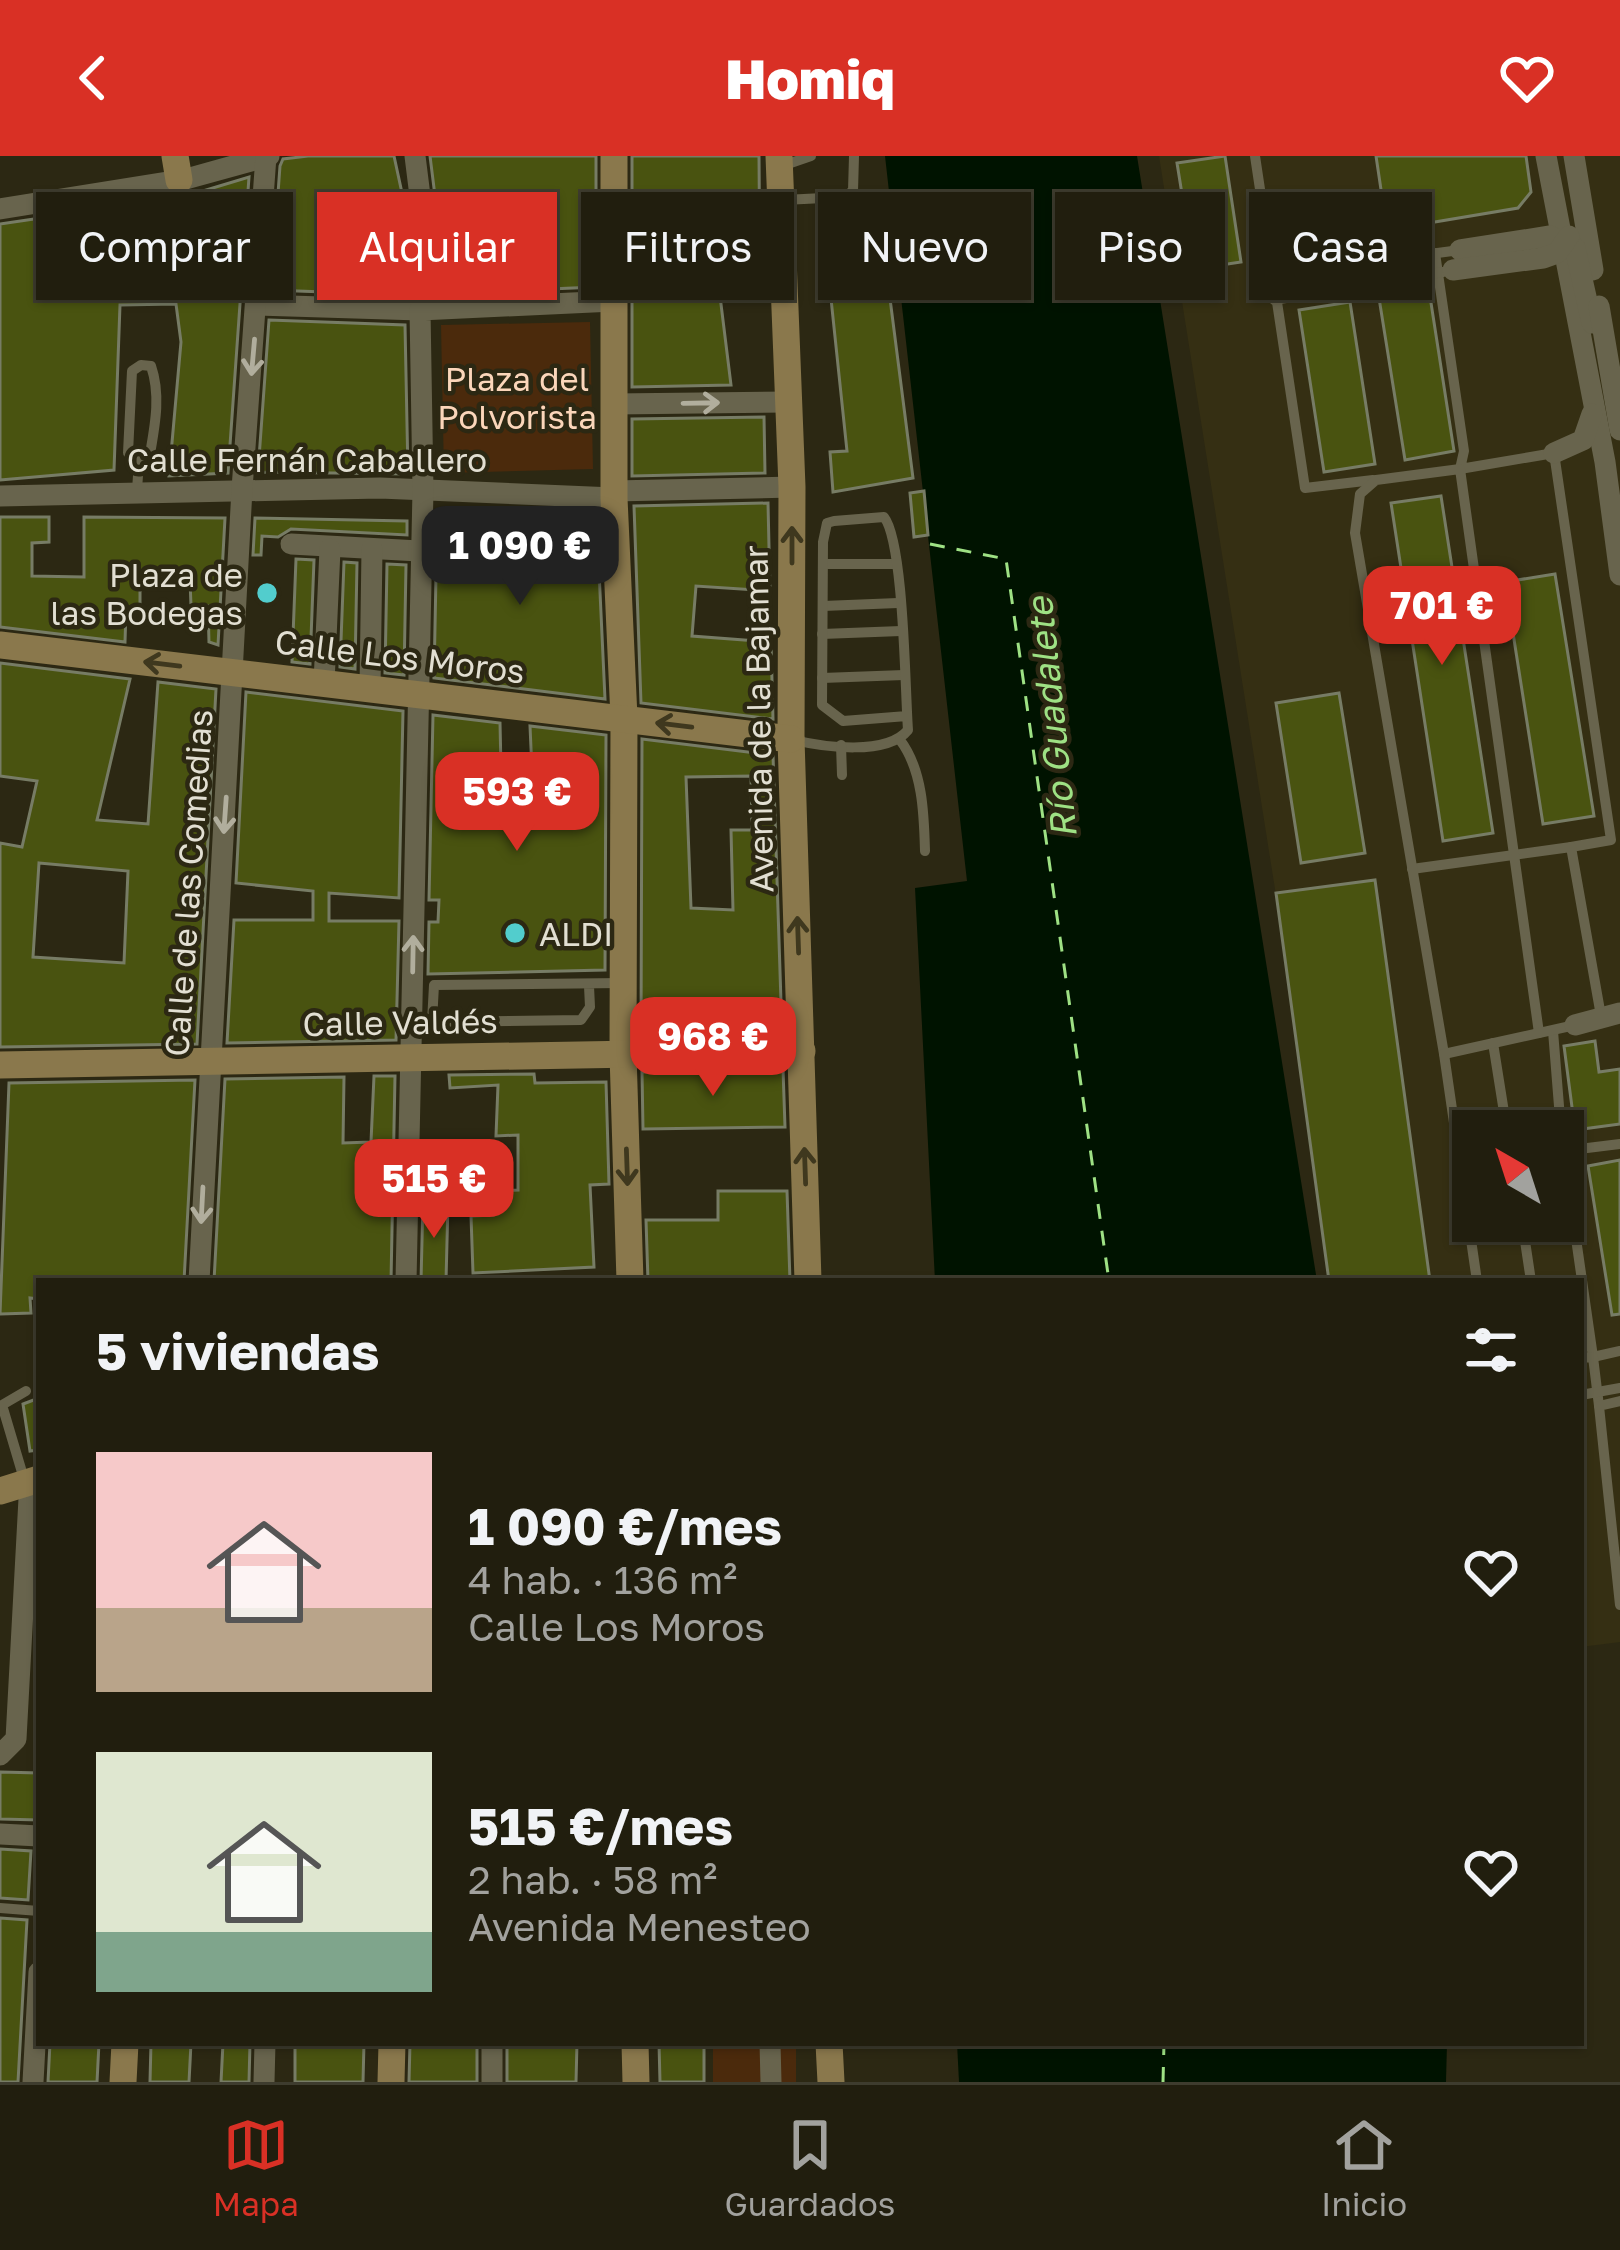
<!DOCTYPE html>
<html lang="es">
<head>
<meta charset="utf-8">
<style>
	body { margin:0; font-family:"Golos Text",sans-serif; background:#2d2b1c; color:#f1f3f6; height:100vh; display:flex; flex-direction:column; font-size:45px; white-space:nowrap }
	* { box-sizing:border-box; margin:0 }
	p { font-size:39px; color:#a2a29e }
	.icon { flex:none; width:66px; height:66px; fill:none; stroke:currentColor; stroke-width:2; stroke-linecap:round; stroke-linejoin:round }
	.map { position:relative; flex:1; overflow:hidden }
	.side { position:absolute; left:36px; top:1122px; width:1548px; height:768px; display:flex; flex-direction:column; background:#211e0e; border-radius:0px; box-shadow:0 3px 9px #0004,0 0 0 3px #3e3c2e }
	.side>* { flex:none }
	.hud { position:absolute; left:36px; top:36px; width:1548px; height:108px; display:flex; gap:24px }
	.needle { width:78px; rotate:321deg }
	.buttons { position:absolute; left:1452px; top:954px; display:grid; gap:24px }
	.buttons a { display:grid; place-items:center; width:132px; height:132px; border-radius:0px; background:#211e0e; box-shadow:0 3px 9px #0004,0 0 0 3px #3e3c2e; font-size:60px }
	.price { position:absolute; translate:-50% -102px; padding:0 27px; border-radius:24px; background:#d93025; color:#fff; font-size:39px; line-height:78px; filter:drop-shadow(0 3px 6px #0008) }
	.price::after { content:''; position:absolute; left:50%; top:72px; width:36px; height:27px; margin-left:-18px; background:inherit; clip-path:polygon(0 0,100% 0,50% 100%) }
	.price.active { background:#222; color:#fff }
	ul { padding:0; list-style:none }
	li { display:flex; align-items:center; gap:36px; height:300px; padding:0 60px }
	li span { display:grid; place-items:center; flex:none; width:336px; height:240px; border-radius:0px; color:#555 }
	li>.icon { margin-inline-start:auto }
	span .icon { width:144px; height:144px; fill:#fffc; stroke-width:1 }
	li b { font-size:51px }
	h2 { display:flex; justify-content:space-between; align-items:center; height:144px; padding:0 60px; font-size:51px }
	.chip { padding:0 42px; border-radius:0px; background:#211e0e; box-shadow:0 3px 9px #0004,0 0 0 3px #3e3c2e; font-size:42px; line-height:108px }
	.chip.active { background:#d93025; color:#fff }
	header { display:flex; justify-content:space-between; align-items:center; height:156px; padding:0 60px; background:#d93025; color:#fff; font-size:54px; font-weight:800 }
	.menu { display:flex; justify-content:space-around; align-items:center; height:168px; border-top:3px solid #3e3c2e; background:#211e0e; font-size:33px; color:#a2a29e }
	.menu a { display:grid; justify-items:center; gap:6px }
	.menu .active { color:#d93025 }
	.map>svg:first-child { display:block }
	.built { fill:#352f13; fill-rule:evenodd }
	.green { fill:#4b2a0c }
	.water { fill:#001300 }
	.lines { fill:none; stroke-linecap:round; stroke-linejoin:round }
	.ferry { stroke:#9ee184; stroke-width:3; stroke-dasharray:15 12; stroke-linecap:butt }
	.building { fill:#495310; stroke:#777c65; stroke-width:3; fill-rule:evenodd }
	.lane { stroke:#68644d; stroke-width:10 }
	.street { stroke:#68644d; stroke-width:21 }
	.secondary { stroke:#8a784c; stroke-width:27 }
	.oneway { stroke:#b1ae9d }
	.oneway2 { stroke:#3f381e }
	.poi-dot { fill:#52cdcd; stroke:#2c2813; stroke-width:4.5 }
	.labels { text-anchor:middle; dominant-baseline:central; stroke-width:9; stroke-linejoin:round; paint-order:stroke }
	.park-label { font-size:33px; fill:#fbd6ba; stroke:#2c2813 }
	.street-label { font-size:33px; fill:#e2dfd2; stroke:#2c2813 }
	.poi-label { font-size:33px; fill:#e2dfd2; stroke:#2c2813; text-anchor:end }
	.water-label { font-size:36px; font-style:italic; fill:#9ee184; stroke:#2c2813 }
</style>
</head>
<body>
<header><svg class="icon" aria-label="back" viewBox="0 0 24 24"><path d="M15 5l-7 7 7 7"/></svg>Homiq<svg class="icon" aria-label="heart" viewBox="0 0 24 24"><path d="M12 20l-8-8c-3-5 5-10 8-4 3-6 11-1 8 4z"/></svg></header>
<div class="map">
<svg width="1620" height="1926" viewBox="0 0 1620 1926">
	<rect width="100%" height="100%" fill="#2c2813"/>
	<path class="built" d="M1159,0H1620V1486L1581,1491V1125H1337ZM1473,975H1563V1065H1473Z"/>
	<g class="green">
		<polygon points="590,166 593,313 444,317 441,169"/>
		<rect x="713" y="1887" width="83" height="39"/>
	</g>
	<g class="water">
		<polygon points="885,0 1137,0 1317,1125 935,1125 915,732 967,725"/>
		<polygon points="957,1887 1447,1887 1446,1926 959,1926"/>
	</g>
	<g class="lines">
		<g class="ferry">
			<polyline points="930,388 1006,403 1109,1125"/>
			<polyline points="1163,1926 1164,1887"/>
		</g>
	</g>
	<g class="building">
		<polygon points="308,0 394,0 408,65 406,139 271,134 280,10 283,3"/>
		<polygon points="430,0 596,0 596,131 436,138 438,64"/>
		<polygon points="632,0 759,0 760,132 719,132 731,229 632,231"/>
		<polygon points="1225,0 1241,106 1194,113 1177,7"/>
		<polygon points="1376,0 1526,0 1531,36 1518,52 1387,74"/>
		<polygon points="249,21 228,317 169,320 181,186 176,148 120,149 114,314 0,324 0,68 183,41"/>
		<polygon points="883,88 913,322 833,336 830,296 847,295 826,95"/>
		<polygon points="1429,134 1454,295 1405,304 1379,142"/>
		<polygon points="1350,146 1375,308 1324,316 1299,154"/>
		<polygon points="269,164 405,169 408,318 258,316"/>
		<polygon points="764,261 765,317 632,320 632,263"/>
		<polygon points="924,335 928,379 914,381 910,337"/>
		<polygon points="1441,340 1493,677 1443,685 1391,347"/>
		<polygon points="768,347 770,435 696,430 692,480 771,486 773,563 641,547 634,350"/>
		<polygon points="0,361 49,361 49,386 32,387 32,420 84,421 84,361 225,362 218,489 209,486 208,450 191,450 190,424 154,419 140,423 140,456 126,455 125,486 0,471"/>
		<polygon points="255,362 407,365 407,379 291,373 278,381 262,380 261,399 253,399"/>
		<polygon points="437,369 597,372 605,543 434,522"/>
		<polygon points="296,403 314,404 310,508 292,506"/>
		<polygon points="344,406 357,407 355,513 340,511"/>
		<polygon points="387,408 406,409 404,519 385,517"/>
		<polygon points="1555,418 1594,660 1543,668 1505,426"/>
		<path d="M0,507L130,523L97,664L148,668L158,526L216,533L197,888L0,891V687L22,691L37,625L0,620ZM39,707L128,715L124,807L33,801Z"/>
		<polygon points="246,536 403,555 399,742 329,737 329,765 399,765 396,884 227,887 234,764 313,764 313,735 236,727"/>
		<polygon points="1339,537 1365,697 1301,707 1276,547"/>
		<polygon points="433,559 500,567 502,657 534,659 530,570 606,579 605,814 428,818 429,766 438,766 439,744 429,744"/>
		<path d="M642,583L773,599L782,877L641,880ZM751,620L752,674H731L733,754L691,752L686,621Z"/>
		<polygon points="1375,724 1430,1125 1329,1125 1276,737"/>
		<polygon points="1595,885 1599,916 1620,913 1620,968 1575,974 1564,890"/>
		<polygon points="783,913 785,971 643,973 642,916"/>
		<polygon points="534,918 535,927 606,926 609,1028 590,1029 594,1111 473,1117 471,1060 493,1059 492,1035 518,1034 518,979 496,980 498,929 450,932 449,919"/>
		<polygon points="374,920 395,920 391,1125 214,1125 225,923 344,921 343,987 371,986"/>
		<polygon points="195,924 184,1125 39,1125 39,1143 30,1142 31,1157 0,1158 9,927"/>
		<polygon points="1620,1004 1620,1158 1612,1159 1588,1010"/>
		<polygon points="718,1035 787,1035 790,1125 648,1125 646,1064 718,1064"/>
		<polygon points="423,1045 448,1046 446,1125 421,1125"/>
		<polygon points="39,1242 39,1294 30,1295 23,1248"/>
		<polygon points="0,1616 39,1617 39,1664 0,1663"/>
		<polygon points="0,1693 31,1695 28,1744 0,1742"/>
		<polygon points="0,1762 27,1764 18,1926 0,1926"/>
		<polygon points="50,1887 99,1887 97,1926 48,1926"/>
		<polygon points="151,1887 191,1887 189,1926 150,1926"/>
		<polygon points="223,1887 250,1887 249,1926 221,1926"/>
		<polygon points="295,1887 364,1887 363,1926 295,1926"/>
		<polygon points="410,1887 477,1887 477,1926 409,1926"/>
		<polygon points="507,1887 577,1887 576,1926 507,1926"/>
		<polygon points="659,1887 704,1887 704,1926 660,1926"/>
	</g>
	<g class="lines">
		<g class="lane">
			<polyline points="1255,0 1305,332 1373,324"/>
			<polyline points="782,10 811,0"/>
			<polyline points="784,44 843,41 853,35 854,0"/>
			<polyline points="1435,97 1464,295 1460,313 1554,297 1611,684 1571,691"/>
			<polyline points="1271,119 1460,94"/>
			<polyline points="1274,144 1443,116"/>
			<path d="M137,334L139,305L150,298C155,269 161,239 151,210L141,209L132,215L128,297L139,305"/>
			<polyline points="823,408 896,408"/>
			<polyline points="823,450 898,447"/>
			<polyline points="822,478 901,475"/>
			<polyline points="822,522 904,519"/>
			<path d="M794,584C823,591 887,600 908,574C905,534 904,386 884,361L834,365L827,367L823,386L822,549L843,565L907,560"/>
			<path d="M900,584C923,614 924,659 925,695"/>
			<polyline points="841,589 842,619"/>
			<polyline points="1412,713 1571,691 1601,860"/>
			<polyline points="589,830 590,851 581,864 432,866 434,829 622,827"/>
			<polyline points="1553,875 1561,975"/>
			<polyline points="1493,887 1507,975"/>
			<polyline points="1444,898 1355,377 1360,338 1376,324 1460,313 1539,877"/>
			<polyline points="1563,992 1593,1201 1620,1195"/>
			<polyline points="1563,995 1620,988"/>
			<polyline points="1522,1065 1531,1125"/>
			<polyline points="1477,1125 1444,898 1575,869"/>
			<polyline points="1581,1202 1593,1201 1599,1250"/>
			<polyline points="1581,1239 1620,1232"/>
			<polyline points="1620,1245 1599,1250 1620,1449"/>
			<polyline points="24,1323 2,1249 26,1235"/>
			<polyline points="0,1752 39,1755"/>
		</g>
		<g class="street">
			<polyline points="1546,0 1605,306 1620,419"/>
			<polyline points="1574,0 1593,114"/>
			<polyline points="0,53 186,23 269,0"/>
			<polyline points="1460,94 1550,80 1575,92 1592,167"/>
			<polyline points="1453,114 1543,102 1557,97 1569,80"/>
			<polyline points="257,149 420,154 423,64 415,0"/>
			<polyline points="1599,150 1620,274"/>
			<polyline points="614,248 789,246"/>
			<polyline points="1554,297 1583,284 1592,258"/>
			<polyline points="614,335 792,331"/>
			<polyline points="0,340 380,332 614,342"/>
			<polyline points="291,388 419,395"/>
			<polyline points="324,527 330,393"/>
			<polyline points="370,532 372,393"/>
			<polyline points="1575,869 1620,857"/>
			<polyline points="199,1125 242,333 266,0"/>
			<polyline points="406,1125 423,334 420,154 614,145"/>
			<polyline points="0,1599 16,1583 30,1324"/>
			<polyline points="0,1678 39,1680"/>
			<polyline points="770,1887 771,1926"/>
			<polyline points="33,1926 39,1816"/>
			<polyline points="264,1926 265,1887"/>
			<polyline points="492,1926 492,1887"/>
		</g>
		<g class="secondary">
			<polyline points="175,0 179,24"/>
			<polyline points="614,0 614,342 624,562 623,898 630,1125"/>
			<polyline points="779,0 792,331 791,583 808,1125"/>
			<polyline points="0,489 791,583"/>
			<polyline points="0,909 802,895"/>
			<polyline points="0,1335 39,1323"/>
			<polyline points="635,1887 636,1926"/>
			<polyline points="829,1887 831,1926"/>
			<polyline points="123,1926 125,1887"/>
			<polyline points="391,1926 392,1887"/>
		</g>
	</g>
	<defs><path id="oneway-shaft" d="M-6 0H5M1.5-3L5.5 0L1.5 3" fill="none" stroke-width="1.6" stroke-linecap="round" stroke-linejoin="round" transform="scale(3)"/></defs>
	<g class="oneway">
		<use href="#oneway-shaft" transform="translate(253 201) rotate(95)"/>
		<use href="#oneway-shaft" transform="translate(701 247) rotate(-1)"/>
		<use href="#oneway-shaft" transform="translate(225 659) rotate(94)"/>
		<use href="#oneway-shaft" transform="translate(413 798) rotate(-89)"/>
		<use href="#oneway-shaft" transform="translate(202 1049) rotate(93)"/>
	</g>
	<g class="oneway2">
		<use href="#oneway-shaft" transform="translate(792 389) rotate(-90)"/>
		<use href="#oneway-shaft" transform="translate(162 508) rotate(-173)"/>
		<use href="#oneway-shaft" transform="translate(674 569) rotate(-173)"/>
		<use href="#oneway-shaft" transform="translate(798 779) rotate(-92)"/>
		<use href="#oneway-shaft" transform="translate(805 1010) rotate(-92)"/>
		<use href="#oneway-shaft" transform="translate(627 1011) rotate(88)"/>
	</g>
	<g class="poi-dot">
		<circle cx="267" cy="437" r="12"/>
		<circle cx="515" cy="777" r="12"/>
	</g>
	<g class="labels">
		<g class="park-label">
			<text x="517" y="222">Plaza del<tspan x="517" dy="38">Polvorista</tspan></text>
		</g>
		<g class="street-label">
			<text x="307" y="303">Calle Fernán Caballero</text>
			<text transform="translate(400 500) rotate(7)">Calle Los Moros</text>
			<text transform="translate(758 563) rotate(-91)">Avenida de la Bajamar</text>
			<text transform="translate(188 727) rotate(-86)">Calle de las Comedias</text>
			<text transform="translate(400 866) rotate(-1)">Calle Valdés</text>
		</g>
		<g class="poi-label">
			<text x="243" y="418">Plaza de<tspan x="243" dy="38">las Bodegas</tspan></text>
			<text x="539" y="777" text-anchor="start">ALDI</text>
		</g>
		<g class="water-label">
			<text transform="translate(1051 562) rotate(-96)">Río Guadalete</text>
		</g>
	</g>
</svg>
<div class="buttons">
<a><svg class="needle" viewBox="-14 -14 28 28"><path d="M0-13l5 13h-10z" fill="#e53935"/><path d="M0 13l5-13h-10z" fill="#a2a29e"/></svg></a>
</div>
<b class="price active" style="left:520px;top:452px">1 090 €</b>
<b class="price" style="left:1442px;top:512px">701 €</b>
<b class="price" style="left:517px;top:698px">593 €</b>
<b class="price" style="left:713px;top:943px">968 €</b>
<b class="price" style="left:434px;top:1085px">515 €</b>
<div class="hud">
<a class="chip">Comprar</a>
<a class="chip active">Alquilar</a>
<a class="chip">Filtros</a>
<a class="chip">Nuevo</a>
<a class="chip">Piso</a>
<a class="chip">Casa</a>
</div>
<section class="side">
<h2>5 viviendas<svg class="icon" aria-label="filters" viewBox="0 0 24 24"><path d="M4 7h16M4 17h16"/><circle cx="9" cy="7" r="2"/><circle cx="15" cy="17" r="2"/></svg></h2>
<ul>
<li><span style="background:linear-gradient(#f6c9c9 65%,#b9a48a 0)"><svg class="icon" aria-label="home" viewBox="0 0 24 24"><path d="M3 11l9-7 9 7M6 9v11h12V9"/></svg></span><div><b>1 090 €/mes</b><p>4 hab. · 136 m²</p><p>Calle Los Moros</p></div><svg class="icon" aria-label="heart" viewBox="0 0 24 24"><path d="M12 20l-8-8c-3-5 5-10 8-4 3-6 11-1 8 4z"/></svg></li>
<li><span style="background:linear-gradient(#dfe7d0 75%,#7fa58c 0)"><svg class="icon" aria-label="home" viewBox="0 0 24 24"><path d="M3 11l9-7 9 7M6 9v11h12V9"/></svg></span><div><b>515 €/mes</b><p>2 hab. · 58 m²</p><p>Avenida Menesteo</p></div><svg class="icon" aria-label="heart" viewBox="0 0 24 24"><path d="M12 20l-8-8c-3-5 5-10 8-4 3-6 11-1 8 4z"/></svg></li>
</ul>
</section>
</div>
<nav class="menu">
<a class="active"><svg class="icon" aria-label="map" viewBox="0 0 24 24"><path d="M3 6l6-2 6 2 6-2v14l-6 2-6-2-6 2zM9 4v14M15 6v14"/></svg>Mapa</a>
<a><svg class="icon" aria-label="saved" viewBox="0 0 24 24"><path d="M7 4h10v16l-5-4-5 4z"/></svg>Guardados</a>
<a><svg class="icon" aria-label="home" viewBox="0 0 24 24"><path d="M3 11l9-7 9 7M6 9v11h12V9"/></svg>Inicio</a>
</nav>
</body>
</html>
